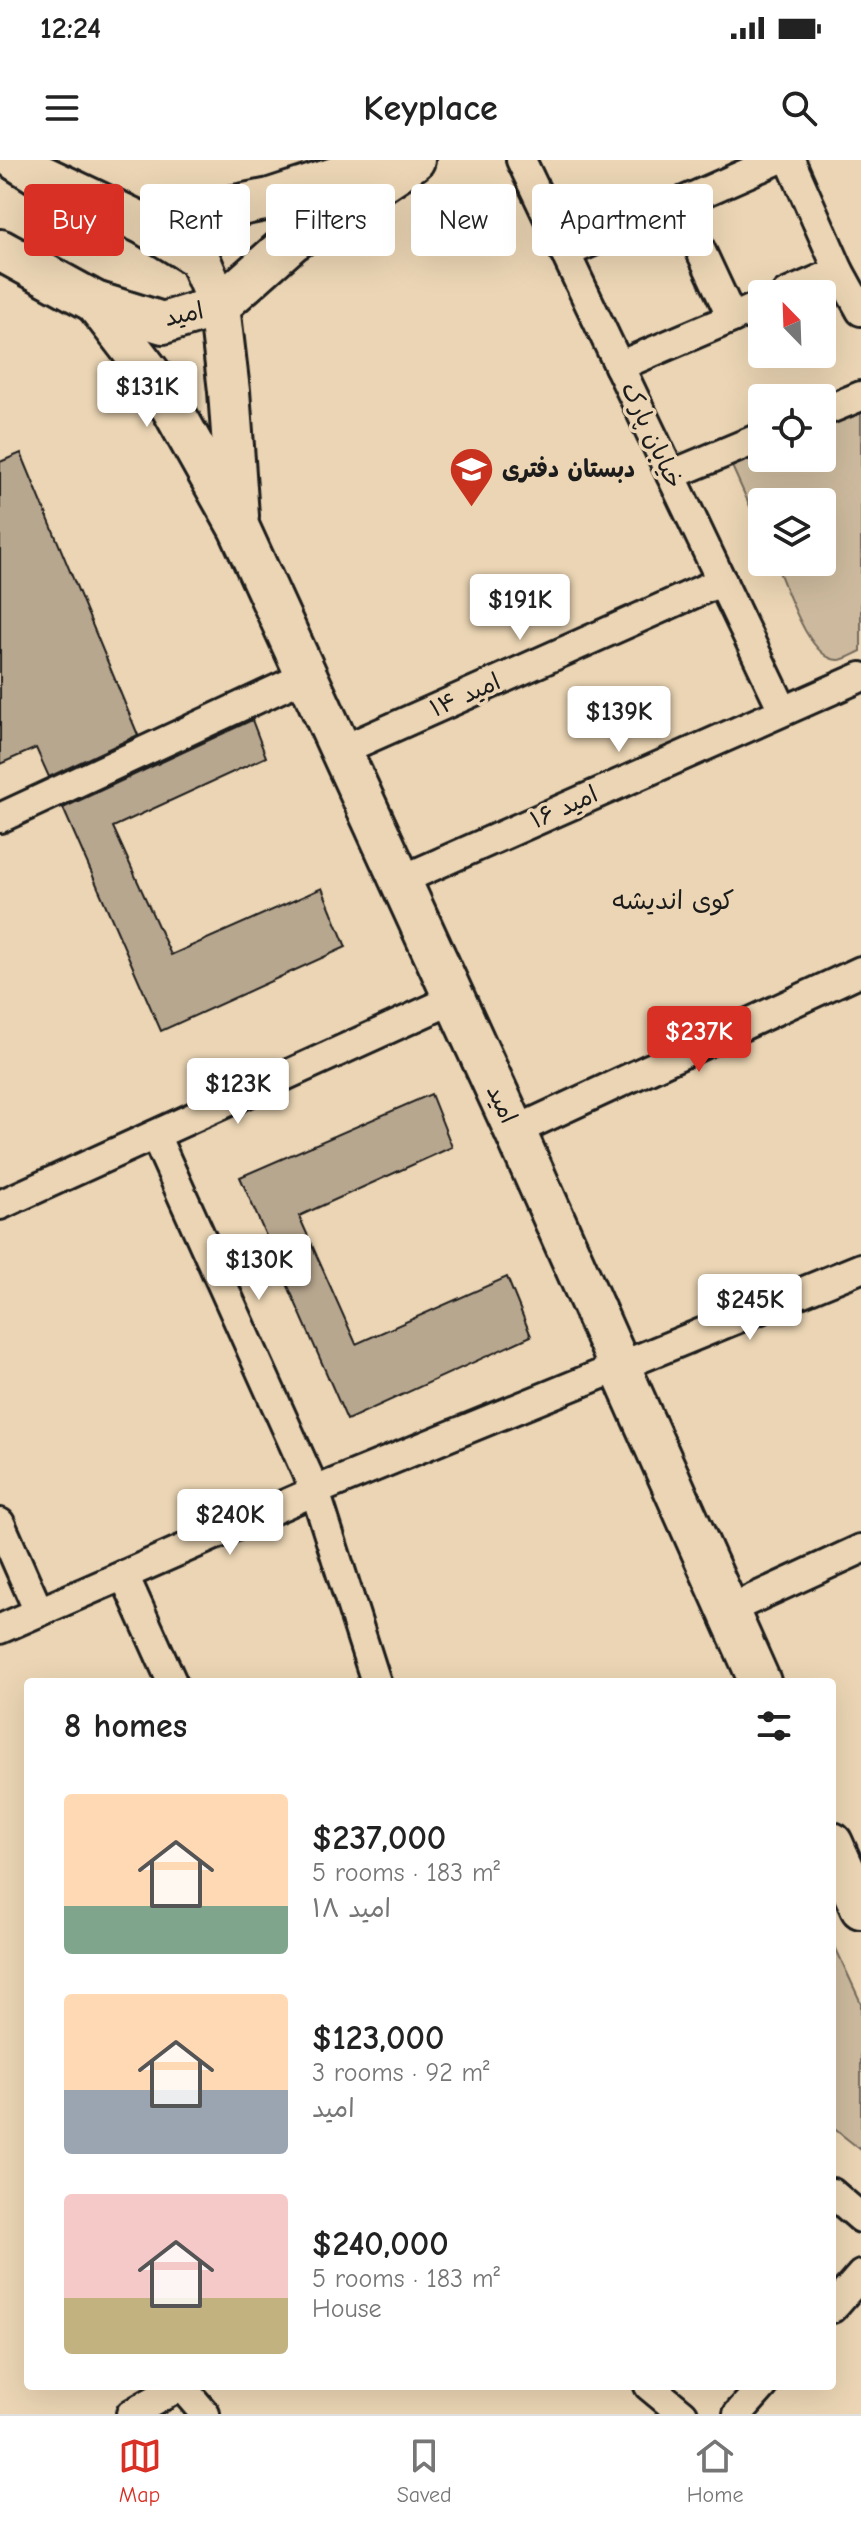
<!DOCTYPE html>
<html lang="en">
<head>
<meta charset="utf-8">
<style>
	body { margin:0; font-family:"Comic Neue","Playpen Sans Arabic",sans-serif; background:#f6f6f6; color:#222; height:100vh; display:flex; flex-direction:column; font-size:30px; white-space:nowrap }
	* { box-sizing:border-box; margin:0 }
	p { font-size:26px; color:#767676 }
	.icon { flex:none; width:44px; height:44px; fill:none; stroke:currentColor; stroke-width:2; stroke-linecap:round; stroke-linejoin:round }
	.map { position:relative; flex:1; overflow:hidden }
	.details { position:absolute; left:24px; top:1518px; width:812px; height:712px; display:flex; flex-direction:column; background:#fff; border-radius:8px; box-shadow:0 8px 32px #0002 }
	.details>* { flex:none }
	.top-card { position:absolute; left:24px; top:24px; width:814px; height:72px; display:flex; gap:16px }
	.needle { width:52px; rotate:337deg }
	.controls { position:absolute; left:748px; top:120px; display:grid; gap:16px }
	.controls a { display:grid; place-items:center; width:88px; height:88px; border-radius:8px; background:#fff; box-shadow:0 8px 32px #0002; font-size:40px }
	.price { position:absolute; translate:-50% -68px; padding:0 18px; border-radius:8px; background:#fff; color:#222; font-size:26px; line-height:52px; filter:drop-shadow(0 2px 4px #0008) }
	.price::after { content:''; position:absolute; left:50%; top:48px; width:24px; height:18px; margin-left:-12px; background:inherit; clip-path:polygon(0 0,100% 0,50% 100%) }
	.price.current { background:#d93025; color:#fff }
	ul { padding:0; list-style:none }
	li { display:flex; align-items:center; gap:24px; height:200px; padding:0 40px }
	li span { display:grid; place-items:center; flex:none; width:224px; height:160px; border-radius:8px; color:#555 }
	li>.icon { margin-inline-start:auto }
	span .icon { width:96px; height:96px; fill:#fffc; stroke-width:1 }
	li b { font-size:34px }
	h2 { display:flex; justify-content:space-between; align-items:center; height:96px; padding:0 40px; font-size:34px }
	.pill { padding:0 28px; border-radius:8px; background:#fff; box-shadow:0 8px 32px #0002; font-size:28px; line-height:72px }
	.pill.current { background:#d93025; color:#fff }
	.status { display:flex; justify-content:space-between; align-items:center; height:56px; padding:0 40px; background:#fff; direction:ltr }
	.status svg { height:22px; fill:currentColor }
	header { display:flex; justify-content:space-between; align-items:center; height:104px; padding:0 40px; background:#fff; font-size:36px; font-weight:600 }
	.tab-bar { display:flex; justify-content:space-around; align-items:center; height:112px; border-top:2px solid #e0e0e0; background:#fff; font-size:22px; color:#767676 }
	.tab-bar a { display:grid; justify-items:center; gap:4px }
	.tab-bar .current { color:#d93025 }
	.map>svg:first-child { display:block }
	.green { fill:#cdba9e; stroke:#746b5d; stroke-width:2 }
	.building { fill:#b8a78f; stroke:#1c1c1c; stroke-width:2 }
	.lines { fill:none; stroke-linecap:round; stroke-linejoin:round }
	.minor-casing { stroke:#1c1c1c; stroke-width:34 }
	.secondary-casing { stroke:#1c1c1c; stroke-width:46 }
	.minor { stroke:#ebd5b4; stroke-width:28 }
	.secondary { stroke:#ebd5b4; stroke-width:40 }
	.labels { text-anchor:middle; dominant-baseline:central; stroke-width:7; stroke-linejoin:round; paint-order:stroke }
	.street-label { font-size:24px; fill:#1c1c1c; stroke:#ebd5b4 }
	.poi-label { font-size:24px; font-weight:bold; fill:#1c1c1c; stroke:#ebd5b4; text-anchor:start }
	.neighbourhood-label { font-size:26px; fill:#1c1c1c; stroke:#ebd5b4 }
</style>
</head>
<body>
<div class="status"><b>12:24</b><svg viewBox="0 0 49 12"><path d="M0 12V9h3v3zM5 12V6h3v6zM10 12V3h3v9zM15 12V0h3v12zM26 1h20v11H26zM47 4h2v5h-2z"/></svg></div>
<header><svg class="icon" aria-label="menu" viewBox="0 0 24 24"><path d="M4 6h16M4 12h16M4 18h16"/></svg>Keyplace<svg class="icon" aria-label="search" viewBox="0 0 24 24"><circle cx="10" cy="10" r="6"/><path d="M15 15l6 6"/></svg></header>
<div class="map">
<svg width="861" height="2254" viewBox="0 0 861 2254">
	<rect width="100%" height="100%" fill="#ebd5b4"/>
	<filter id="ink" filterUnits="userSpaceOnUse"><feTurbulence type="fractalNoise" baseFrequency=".0125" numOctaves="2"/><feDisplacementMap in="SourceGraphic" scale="16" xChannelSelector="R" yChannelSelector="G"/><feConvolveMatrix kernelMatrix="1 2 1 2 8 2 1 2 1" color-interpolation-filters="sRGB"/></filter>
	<g filter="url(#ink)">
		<g class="green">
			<path d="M852,224L861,244V491C854,494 845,500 838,500C808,499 786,426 775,402H822V342H762V373L722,284L762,266V298H822V238Z"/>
			<polygon points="832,1780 861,1843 861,1990 832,1967"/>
		</g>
		<g class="building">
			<polygon points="21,293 138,575 49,617 36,588 0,604 0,302"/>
			<polygon points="252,560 266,597 113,667 171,795 322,728 346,787 161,871 63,648"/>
			<polygon points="431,934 452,987 299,1056 356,1184 507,1117 531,1176 347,1260 240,1017"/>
		</g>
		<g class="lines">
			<defs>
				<g id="minor">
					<polyline points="521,0 783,550"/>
					<polyline points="566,93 777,0"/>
					<polyline points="839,111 861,151"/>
					<polyline points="786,134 839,111 790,0"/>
					<polyline points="732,158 762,145"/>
					<polyline points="619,206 732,158 679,44"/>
					<polyline points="822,252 861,236"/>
					<polyline points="671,315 762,277"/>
					<polyline points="340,591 722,421"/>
					<polyline points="0,658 306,516"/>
					<polyline points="399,721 861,517"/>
					<polyline points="515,971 861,811"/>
					<polyline points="0,1045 454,839"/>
					<polyline points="0,1363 39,1452"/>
					<polyline points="124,1415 315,1331 155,975"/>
					<polyline points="728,1450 861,1389"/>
					<polyline points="0,1469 124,1415 172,1522"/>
					<polyline points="376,1522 315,1331 861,1108"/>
					<polyline points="832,2033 861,2058"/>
					<polyline points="832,2148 861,2115"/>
					<polyline points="181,2226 205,2254"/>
					<polyline points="649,2226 683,2254"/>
					<polyline points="131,2254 180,2226"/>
					<polyline points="738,2254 763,2226"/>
				</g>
				<g id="secondary">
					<polyline points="16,0 38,14 144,64 199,98 219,146 229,231 238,356"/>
					<polyline points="144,64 270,39 390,0"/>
					<polyline points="0,90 95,142 163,163 219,146 292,81 414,0"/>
					<polyline points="95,142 159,225 239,368 515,971 760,1522"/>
					<polyline points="832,1683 861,1748"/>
				</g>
			</defs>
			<use href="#minor" class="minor-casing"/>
			<use href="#secondary" class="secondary-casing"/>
			<use href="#minor" class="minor"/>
			<use href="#secondary" class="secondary"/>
		</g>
	</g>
	<defs>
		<symbol id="school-pin" viewBox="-11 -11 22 30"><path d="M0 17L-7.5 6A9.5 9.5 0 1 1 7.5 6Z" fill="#c8321e" stroke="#ebd5b4"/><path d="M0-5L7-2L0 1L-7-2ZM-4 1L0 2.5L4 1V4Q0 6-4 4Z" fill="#fff"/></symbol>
	</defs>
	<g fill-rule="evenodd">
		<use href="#school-pin" x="446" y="284" width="51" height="69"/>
	</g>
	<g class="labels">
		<g class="street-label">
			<text transform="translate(184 154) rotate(-12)">امید</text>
			<text transform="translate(652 275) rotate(65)">خیابان پارک</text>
			<text transform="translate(465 535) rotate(-24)">امید ۱۴</text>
			<text transform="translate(564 647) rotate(-24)">امید ۱۶</text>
			<text transform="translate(502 944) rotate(65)">امید</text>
		</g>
		<g class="poi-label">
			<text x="502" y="309">دبستان دفتری</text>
		</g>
		<g class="neighbourhood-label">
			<text x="673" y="741">کوی اندیشه</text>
		</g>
	</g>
</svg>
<div class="controls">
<a><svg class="needle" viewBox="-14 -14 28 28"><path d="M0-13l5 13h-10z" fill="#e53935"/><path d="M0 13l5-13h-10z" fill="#767676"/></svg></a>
<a><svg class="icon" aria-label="locate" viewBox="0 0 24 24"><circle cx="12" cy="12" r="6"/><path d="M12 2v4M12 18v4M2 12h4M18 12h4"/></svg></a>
<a><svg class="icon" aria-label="layers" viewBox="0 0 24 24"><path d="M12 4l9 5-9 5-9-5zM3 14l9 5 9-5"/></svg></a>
</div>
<b class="price" style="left:147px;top:269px">$131K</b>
<b class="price" style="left:520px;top:482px">$191K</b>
<b class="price" style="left:619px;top:594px">$139K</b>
<b class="price current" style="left:699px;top:914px">$237K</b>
<b class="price" style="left:238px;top:966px">$123K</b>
<b class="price" style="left:259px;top:1142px">$130K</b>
<b class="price" style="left:750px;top:1182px">$245K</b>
<b class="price" style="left:230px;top:1397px">$240K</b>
<div class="top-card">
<a class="pill current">Buy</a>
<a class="pill">Rent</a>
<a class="pill">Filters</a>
<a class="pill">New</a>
<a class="pill">Apartment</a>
</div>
<section class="details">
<h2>8 homes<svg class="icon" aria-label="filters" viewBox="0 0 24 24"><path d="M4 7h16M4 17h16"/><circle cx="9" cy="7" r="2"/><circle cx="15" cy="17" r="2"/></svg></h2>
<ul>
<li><span style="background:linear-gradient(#ffd9b3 70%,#7fa58c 0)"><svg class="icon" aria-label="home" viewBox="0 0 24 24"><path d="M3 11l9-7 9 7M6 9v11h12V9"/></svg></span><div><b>$237,000</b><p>5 rooms · 183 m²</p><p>امید ۱۸</p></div></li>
<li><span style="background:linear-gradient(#ffd9b3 60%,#9aa5b1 0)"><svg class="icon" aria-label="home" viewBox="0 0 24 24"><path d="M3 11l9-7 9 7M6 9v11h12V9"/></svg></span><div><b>$123,000</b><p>3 rooms · 92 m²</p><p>امید</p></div></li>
<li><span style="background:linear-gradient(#f6c9c9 65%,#c2b280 0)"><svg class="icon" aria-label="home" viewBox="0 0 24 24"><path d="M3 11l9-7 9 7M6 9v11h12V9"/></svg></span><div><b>$240,000</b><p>5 rooms · 183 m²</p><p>House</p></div></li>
</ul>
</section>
</div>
<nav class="tab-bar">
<a class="current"><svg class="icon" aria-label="map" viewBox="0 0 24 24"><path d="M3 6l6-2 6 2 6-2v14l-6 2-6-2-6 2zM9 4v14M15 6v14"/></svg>Map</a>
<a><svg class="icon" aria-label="saved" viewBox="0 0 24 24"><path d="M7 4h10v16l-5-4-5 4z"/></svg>Saved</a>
<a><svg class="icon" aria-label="home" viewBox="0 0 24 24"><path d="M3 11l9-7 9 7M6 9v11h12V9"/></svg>Home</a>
</nav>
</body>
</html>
